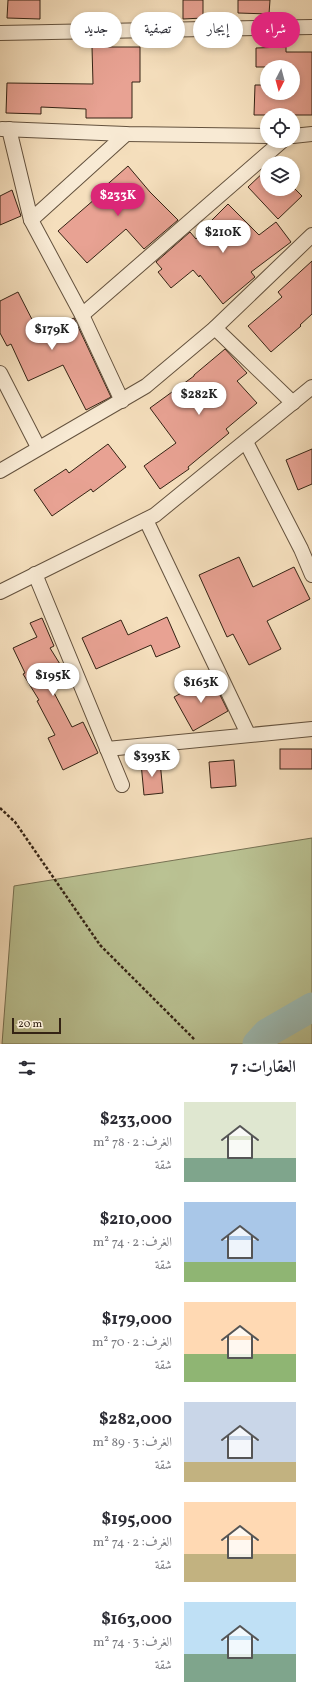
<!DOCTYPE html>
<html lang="ar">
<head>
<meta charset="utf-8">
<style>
	body { margin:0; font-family:Vollkorn,Amiri,serif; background:#f2f2f3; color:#2b2b33; direction:rtl; height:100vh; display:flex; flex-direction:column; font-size:15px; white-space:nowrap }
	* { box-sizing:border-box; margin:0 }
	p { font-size:13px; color:#7c7c81 }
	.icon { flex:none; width:22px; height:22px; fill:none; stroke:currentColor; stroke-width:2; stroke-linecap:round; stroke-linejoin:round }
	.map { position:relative; height:1044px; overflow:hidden; direction:ltr }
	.panel { display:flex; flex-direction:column; background:#fff; flex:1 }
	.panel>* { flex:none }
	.guide { position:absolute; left:12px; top:12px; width:288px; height:36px; direction:rtl; display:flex; gap:8px }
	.needle { width:26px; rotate:186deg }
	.tools { position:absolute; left:260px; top:60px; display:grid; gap:8px }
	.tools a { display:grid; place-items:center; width:40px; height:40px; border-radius:50%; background:#fff; box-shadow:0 2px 6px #0003; font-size:20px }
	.scale { position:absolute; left:12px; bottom:10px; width:49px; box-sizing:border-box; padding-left:4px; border:2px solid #342314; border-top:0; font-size:11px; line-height:14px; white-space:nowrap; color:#342314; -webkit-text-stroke:3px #f8ead4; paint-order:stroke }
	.price { position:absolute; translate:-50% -34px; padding:0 9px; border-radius:14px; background:#fff; color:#222; font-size:13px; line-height:26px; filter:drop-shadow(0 1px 2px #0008) }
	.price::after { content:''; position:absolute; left:50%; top:24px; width:12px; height:9px; margin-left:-6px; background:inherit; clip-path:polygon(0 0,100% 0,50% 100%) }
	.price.current { background:#db2777; color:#fff }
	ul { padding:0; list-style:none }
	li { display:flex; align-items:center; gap:12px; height:100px; padding:0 16px }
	li span { display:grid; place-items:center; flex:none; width:112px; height:80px; border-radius:0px; color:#555 }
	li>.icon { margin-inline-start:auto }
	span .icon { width:48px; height:48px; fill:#fffc; stroke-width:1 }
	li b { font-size:17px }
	h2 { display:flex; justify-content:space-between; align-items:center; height:48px; padding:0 16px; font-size:17px }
	.pill { padding:0 14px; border-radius:18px; background:#fff; box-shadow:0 2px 6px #0003; font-size:14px; line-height:36px }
	.pill.current { background:#db2777; color:#fff }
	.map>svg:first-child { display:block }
	.green { fill:#bac293; stroke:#777254 }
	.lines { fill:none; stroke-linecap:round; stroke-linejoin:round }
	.river { stroke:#9dbcb5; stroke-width:29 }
	.building { fill:#e8a293; stroke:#342314 }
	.minor-casing { stroke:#64523e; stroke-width:16 }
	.path { stroke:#342314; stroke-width:2.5; stroke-dasharray:3 2; stroke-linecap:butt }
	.minor { stroke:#f8ead4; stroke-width:14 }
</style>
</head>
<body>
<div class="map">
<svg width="312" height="1044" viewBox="0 0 312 1044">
	<rect width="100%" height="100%" fill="#f5dfbd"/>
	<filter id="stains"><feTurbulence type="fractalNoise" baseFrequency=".005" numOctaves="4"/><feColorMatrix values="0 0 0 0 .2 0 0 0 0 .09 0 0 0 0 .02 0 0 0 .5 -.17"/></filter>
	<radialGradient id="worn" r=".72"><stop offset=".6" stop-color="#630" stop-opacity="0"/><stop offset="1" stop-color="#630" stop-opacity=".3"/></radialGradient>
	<polygon class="green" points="312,838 312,1044 2,1044 14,886"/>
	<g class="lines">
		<polyline class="river" points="257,1044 267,1033 312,1007"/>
	</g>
	<g class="building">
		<polygon points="8,0 40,0 40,19 7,18"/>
		<polygon points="183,0 203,0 203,18 183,19"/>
		<polygon points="238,0 270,0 269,14 238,13"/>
		<polygon points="92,47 140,47 140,82 132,82 132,118 86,118 86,109 41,107 41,114 6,113 7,83 93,84"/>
		<polygon points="286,47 286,52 312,52 312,115 254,115 255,85 267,85 267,93 293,93 293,67 256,67 256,48"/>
		<polygon points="128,166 150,192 178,220 144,249 126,229 87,263 58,231 103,192 101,190"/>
		<polygon points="267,169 267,189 295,189 302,196 278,219 248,187"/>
		<polygon points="12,190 21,216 0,225 0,196"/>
		<polygon points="228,204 259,235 276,222 291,242 251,272 255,277 223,304 200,275 199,277 193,270 171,288 158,272 162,269 156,262 190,232 196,239 215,222 212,220"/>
		<polygon points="312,261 312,314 300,325 301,326 271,352 248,326 282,297 278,292"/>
		<polygon points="18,292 40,335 74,318 111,397 86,410 63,365 28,381 11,344 7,346 0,333 0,301"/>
		<polygon points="225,349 247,373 237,381 257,403 226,429 229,433 188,467 189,469 160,489 144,466 176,443 150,408 194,376 194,375"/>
		<polygon points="108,444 126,467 93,492 91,489 52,516 34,490 66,469 69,473"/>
		<polygon points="312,449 312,484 298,490 286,460"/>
		<polygon points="239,557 253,587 294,567 310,599 267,621 281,649 249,665 233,634 227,637 199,575"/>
		<polygon points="167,617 180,647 156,657 151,645 96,669 82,638 121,620 128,635"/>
		<polygon points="42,618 54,646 50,648 68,677 51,687 72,727 83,722 98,753 63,770 48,738 55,735 37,701 39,700 23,674 25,673 13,648 37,637 30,623"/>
		<polygon points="211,677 228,711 193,731 174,697"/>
		<rect x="280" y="749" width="32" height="20"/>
		<polygon points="234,760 236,786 211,788 209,762"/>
		<polygon points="160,761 163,793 144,795 141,763"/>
	</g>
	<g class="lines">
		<defs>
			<g id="minor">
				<polyline points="0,33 312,27"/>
				<polyline points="2,129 126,134 267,136"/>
				<polyline points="9,129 31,220 82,315 122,401"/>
				<polyline points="293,136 312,134"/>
				<polyline points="31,220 126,134"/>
				<polyline points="82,315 282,141"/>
				<polyline points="215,328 293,403"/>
				<polyline points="0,373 38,447"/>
				<polyline points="246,442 301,549 312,575"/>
				<polyline points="0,471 146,386 215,328 312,235"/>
				<polyline points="146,520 248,734"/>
				<polyline points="35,574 122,785"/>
				<polyline points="0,592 155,515 312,387"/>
				<polyline points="107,749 312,729"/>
			</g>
		</defs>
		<use href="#minor" class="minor-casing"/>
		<polyline class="path" points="0,808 15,822 100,945 195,1040"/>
		<use href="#minor" class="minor"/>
	</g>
	<rect width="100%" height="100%" filter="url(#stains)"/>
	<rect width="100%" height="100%" fill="url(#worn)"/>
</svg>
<div class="tools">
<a><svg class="needle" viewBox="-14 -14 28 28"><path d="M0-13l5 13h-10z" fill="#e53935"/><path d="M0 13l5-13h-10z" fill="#7c7c81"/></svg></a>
<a><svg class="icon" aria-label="locate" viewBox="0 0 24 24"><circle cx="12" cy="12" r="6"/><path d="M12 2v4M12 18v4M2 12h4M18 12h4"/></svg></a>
<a><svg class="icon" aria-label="layers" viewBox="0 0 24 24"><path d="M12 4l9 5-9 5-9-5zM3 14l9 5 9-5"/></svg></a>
</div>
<div class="scale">20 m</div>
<b class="price current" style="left:118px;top:217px">$233K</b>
<b class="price" style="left:223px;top:254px">$210K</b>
<b class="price" style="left:52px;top:351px">$179K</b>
<b class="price" style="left:199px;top:416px">$282K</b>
<b class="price" style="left:53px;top:697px">$195K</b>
<b class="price" style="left:201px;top:704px">$163K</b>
<b class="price" style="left:152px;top:778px">$393K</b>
<div class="guide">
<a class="pill current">شراء</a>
<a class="pill">إيجار</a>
<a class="pill">تصفية</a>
<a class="pill">جديد</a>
</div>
</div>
<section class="panel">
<h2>العقارات: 7<svg class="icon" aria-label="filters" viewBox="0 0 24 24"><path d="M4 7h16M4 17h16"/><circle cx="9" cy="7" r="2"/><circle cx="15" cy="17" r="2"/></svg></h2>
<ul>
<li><span style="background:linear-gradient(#dfe7d0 70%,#7fa58c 0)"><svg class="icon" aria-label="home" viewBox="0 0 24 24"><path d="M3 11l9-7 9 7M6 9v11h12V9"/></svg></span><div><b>$233,000</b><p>الغرف: 2 · 78 m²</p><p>شقة</p></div></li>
<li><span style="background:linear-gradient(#a9c7e8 75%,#8fb573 0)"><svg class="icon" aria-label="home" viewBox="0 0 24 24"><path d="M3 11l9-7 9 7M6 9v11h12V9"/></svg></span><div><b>$210,000</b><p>الغرف: 2 · 74 m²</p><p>شقة</p></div></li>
<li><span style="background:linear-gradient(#ffd9b3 65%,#8fb573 0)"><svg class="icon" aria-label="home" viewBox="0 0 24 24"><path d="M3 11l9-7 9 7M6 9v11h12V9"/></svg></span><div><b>$179,000</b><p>الغرف: 2 · 70 m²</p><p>شقة</p></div></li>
<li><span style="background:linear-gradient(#c9d6e8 75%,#c2b280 0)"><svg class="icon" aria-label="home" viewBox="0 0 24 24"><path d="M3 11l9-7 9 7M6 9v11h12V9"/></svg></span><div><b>$282,000</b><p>الغرف: 3 · 89 m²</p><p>شقة</p></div></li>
<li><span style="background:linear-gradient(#ffd9b3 65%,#c2b280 0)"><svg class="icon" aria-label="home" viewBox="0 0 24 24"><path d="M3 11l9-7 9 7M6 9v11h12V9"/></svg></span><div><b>$195,000</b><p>الغرف: 2 · 74 m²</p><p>شقة</p></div></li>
<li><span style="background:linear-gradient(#bfe0f5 65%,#7fa58c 0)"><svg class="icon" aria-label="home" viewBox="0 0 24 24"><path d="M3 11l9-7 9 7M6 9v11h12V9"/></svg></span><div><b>$163,000</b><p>الغرف: 3 · 74 m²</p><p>شقة</p></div></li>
</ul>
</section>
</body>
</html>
